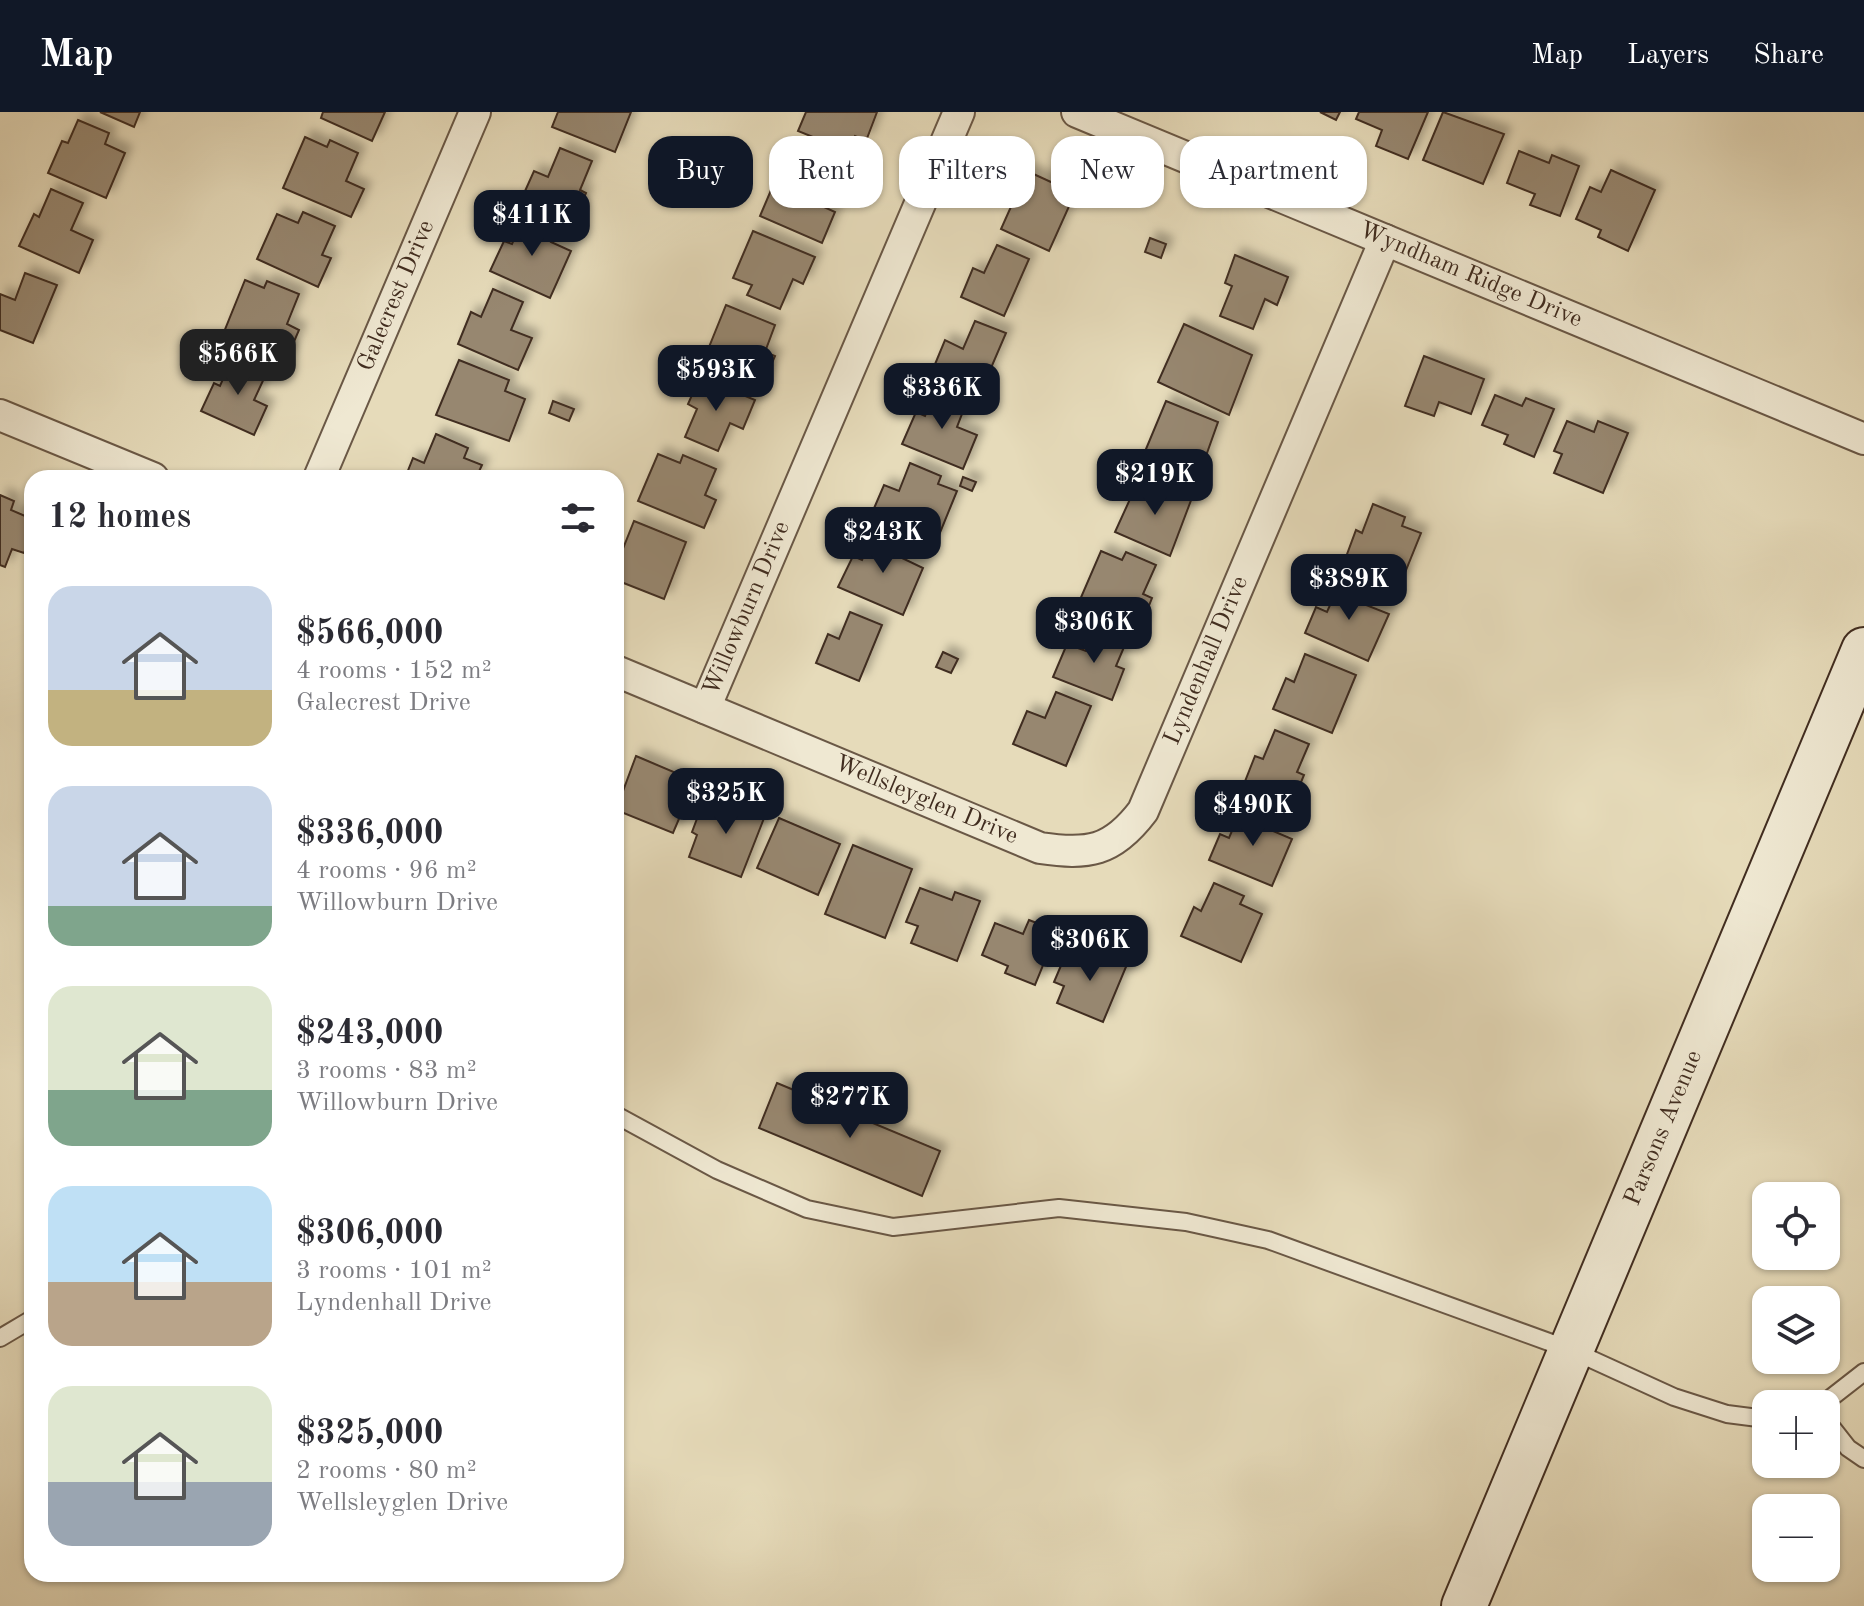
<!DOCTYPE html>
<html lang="en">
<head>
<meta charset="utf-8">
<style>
	body { margin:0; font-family:"Old Standard TT",serif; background:#f2f2f3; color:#2b2b33; height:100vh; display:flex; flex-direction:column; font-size:30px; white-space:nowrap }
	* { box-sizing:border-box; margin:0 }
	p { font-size:26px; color:#7c7c81 }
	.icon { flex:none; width:44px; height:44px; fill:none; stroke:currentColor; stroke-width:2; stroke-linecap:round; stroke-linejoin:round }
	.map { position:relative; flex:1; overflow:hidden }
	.drawer { position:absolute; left:24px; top:358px; width:600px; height:1112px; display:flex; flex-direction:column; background:#fff; border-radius:24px; box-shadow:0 2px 6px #0004 }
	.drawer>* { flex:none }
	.hud { position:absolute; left:648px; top:24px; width:760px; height:72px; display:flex; gap:16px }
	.controls { position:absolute; left:1752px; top:1070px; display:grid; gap:16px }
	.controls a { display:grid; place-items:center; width:88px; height:88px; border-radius:16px; background:#fff; box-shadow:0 2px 6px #0004; font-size:40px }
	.price { position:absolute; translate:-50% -68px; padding:0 18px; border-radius:16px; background:#111827; color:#fff; font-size:26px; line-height:52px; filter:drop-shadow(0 2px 4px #0008) }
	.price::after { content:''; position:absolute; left:50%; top:48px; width:24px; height:18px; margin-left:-12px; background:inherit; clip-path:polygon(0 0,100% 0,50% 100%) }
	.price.selected { background:#222; color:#fff }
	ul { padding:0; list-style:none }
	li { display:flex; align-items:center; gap:24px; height:200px; padding:0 24px }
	li span { display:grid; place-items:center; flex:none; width:224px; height:160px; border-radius:24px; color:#555 }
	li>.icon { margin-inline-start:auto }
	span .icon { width:96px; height:96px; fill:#fffc; stroke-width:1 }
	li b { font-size:34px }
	h2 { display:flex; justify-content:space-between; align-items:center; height:96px; padding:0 24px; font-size:34px }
	.pill { padding:0 28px; border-radius:24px; background:#fff; box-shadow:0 2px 6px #0004; font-size:28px; line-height:72px }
	.pill.selected { background:#111827; color:#fff }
	header { display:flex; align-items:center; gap:48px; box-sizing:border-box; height:112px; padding:0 40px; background:#111827; color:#fff }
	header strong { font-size:38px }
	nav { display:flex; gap:44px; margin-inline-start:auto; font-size:28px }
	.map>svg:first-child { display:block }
	.building { fill:#978770; stroke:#412d20; stroke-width:2; filter:url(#shadow) }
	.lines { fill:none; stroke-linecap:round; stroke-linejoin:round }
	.lane-casing { stroke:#6a5846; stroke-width:20 }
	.street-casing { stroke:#6a5846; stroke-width:34 }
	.secondary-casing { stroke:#412d20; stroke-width:48 }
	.lane { stroke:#efe8d2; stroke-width:16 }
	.street { stroke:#efe8d2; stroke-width:30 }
	.secondary { stroke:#efe8d2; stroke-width:44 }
	.labels { text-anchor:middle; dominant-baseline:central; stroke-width:8; stroke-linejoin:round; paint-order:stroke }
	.street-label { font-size:24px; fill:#412d20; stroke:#efe8d2 }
</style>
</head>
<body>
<header>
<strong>Map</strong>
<nav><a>Map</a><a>Layers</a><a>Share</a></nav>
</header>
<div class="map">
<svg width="1864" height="1494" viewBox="0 0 1864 1494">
	<defs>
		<filter id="shadow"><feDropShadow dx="7" dy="-7" stdDeviation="4" flood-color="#0004"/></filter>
	</defs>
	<rect width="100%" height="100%" fill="#e6dbba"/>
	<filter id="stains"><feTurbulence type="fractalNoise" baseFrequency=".0025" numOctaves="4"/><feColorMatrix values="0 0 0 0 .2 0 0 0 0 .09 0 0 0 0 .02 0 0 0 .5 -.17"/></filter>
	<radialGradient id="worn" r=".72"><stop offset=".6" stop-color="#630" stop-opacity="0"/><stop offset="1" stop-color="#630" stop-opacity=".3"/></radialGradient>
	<g class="building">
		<polygon points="100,0 140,0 134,15"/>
		<polygon points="323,0 385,0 372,29 321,6"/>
		<polygon points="558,0 631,0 615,40 552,15"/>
		<polygon points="806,0 877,0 866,29 855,24 844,53 813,40 818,27 798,19"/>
		<polygon points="1320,0 1340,0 1336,8"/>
		<polygon points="1359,0 1428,0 1408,47 1376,34 1382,18 1356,7"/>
		<polygon points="1443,0 1504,22 1483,72 1423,48"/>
		<polygon points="78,8 109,21 105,32 125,41 106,86 48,61 62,29 68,31"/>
		<polygon points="305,25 327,35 330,28 358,41 346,69 364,77 351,105 283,76"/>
		<polygon points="560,36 592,49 580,78 586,81 574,110 521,88 534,59 548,65"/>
		<polygon points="1519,39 1549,51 1552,43 1579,54 1560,104 1530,93 1535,82 1507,71"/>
		<polygon points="806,56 836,69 824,95 835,100 822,131 760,104 774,71 795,81"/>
		<polygon points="1611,58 1655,78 1628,139 1598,125 1601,118 1576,107 1590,75 1601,80"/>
		<polygon points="1027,59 1075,81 1049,139 1001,117"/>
		<polygon points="51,77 83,91 71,118 93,128 79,161 19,134 34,102 39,105"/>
		<polygon points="303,100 335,114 322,143 331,146 318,175 257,147 277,102 298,111"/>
		<polygon points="524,104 557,118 551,130 571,139 550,186 490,159 504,129 512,132"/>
		<polygon points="753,119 815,145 803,172 793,167 780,197 747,183 752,173 733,166"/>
		<polygon points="1150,126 1166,132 1161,146 1145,140"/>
		<polygon points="997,133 1029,147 1004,204 961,185 973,156 984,161"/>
		<polygon points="1235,143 1288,165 1277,193 1265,187 1253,217 1220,204 1232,174 1225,171"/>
		<polygon points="25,161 57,173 33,231 0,218 0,182 15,188"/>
		<polygon points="245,168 264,176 267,169 299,182 287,212 299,218 287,246 224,220"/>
		<polygon points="493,177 523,190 511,218 532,226 518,258 458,232 471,200 481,205"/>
		<polygon points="726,193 775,213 765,240 775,244 762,274 703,250"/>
		<polygon points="975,209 1006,221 982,277 933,257 945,228 963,237"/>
		<polygon points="1184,212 1252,243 1229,303 1158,270"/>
		<polygon points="233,244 267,260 254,288 267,294 254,323 201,299 214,271 220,274"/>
		<polygon points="1424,244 1484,267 1471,302 1439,290 1434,304 1405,294"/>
		<polygon points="459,248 509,268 505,279 525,287 509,329 436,303"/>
		<polygon points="700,265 755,288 743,317 730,311 718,339 685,325 697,297 688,292"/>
		<polygon points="936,277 967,289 957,315 977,323 963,357 902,332 916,300 925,304"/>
		<polygon points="1495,283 1522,294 1526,286 1554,297 1534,345 1504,332 1508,323 1482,313"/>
		<polygon points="553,289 574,297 569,309 549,301"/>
		<polygon points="1166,289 1218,310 1196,372 1141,349"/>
		<polygon points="1567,309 1594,320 1598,309 1628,321 1603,381 1554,361 1562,342 1554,339"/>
		<polygon points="436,322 468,336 464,346 482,353 476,366 405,366 413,346 424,351"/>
		<polygon points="658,342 680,351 683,343 716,357 705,383 716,388 704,416 638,389"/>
		<polygon points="910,351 941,364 938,372 957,379 937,428 872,401 884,373 899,379"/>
		<polygon points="963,365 976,370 972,379 960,374"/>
		<polygon points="1161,369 1193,383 1170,444 1115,420 1136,374 1155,382"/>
		<polygon points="0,383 14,389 11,398 32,407 32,421 24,441 12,437 5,455 0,453"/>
		<polygon points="1373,392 1405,405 1402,414 1421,421 1402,468 1346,445 1356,418 1362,421"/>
		<polygon points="634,409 686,430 664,487 616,468 616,442 620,444"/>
		<polygon points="874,421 907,435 902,446 923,456 903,503 838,475 853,444 862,448"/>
		<polygon points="1101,439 1122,448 1126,440 1156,453 1143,482 1152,486 1140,516 1079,490"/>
		<polygon points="1341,468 1372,481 1366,493 1389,502 1368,549 1305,521 1316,495 1327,500"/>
		<polygon points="850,500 882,513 859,569 816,551 828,522 839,527"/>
		<polygon points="1095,516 1127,528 1116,554 1124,557 1112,588 1053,565 1067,532 1086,539"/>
		<polygon points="943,540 958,547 951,561 936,555"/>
		<polygon points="1305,542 1356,563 1332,621 1273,597 1286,566 1294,570"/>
		<polygon points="1056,580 1091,594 1066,654 1013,632 1027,599 1045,606"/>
		<polygon points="1275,618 1309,632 1297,660 1304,663 1292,692 1244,672 1255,644 1263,647"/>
		<polygon points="636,644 695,669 673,721 616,698"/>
		<polygon points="704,688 733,699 737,689 766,701 741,765 689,745 697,723 692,720"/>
		<polygon points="1242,695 1277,710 1273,719 1292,727 1272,774 1209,748 1220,722 1229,726"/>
		<polygon points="779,706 840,732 818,783 757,756"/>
		<polygon points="853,733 912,757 885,826 825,802"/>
		<polygon points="1214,771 1244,784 1240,792 1262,802 1241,850 1181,824 1194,795 1201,799"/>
		<polygon points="920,776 952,788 955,780 980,789 957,849 911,831 918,814 906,810"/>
		<polygon points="1029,808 1057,819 1035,873 1005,861 1008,854 982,843 995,811 1023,822"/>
		<polygon points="1068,837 1096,850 1101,839 1128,850 1103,910 1057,891 1064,874 1054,870"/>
		<polygon points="777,971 940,1039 922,1084 759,1016"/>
	</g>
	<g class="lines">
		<defs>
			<g id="lane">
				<polyline points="616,1003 717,1058 807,1097 893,1115 1059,1096 1186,1110 1268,1128 1571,1238 1674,1285 1727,1302 1766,1307"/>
				<polyline points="0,1226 32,1207"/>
				<polyline points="1823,1292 1864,1260"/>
				<polyline points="1826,1308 1848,1336 1864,1347"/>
			</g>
			<g id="street">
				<path id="s1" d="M1077,0L1864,327"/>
				<polyline points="0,303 153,366"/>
				<path id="s2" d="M319,366L475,0"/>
				<path id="s3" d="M616,559L1040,736C1088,743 1112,740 1143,699L1385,128"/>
				<path id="s4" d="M705,596L959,0"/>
			</g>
			<g id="secondary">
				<path id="s5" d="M1464,1494L1864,538"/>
			</g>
		</defs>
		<use href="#lane" class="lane-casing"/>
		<use href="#street" class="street-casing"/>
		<use href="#secondary" class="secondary-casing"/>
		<use href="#lane" class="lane"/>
		<use href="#street" class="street"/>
		<use href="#secondary" class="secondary"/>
	</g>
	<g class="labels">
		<g class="street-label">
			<text stroke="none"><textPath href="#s1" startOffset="426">Wyndham Ridge Drive</textPath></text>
			<text stroke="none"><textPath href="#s2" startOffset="198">Galecrest Drive</textPath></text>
			<text stroke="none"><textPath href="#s4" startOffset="108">Willowburn Drive</textPath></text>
			<text stroke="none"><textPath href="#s3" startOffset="740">Lyndenhall Drive</textPath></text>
			<text stroke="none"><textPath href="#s3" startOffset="336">Wellsleyglen Drive</textPath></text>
			<text stroke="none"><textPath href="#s5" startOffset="518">Parsons Avenue</textPath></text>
		</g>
	</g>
	<rect width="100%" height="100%" filter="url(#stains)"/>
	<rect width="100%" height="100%" fill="url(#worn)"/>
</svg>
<div class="controls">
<a><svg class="icon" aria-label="locate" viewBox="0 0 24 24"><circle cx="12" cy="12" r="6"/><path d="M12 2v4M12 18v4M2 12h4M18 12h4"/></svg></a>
<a><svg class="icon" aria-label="layers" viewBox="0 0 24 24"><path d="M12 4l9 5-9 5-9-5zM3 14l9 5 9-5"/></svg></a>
<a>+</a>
<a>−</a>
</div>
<b class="price" style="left:532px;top:146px">$411K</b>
<b class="price selected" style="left:238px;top:285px">$566K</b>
<b class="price" style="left:716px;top:301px">$593K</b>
<b class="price" style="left:942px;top:319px">$336K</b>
<b class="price" style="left:1155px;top:405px">$219K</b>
<b class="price" style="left:883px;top:463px">$243K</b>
<b class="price" style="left:1349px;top:510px">$389K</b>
<b class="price" style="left:1094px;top:553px">$306K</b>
<b class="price" style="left:726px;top:724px">$325K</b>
<b class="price" style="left:1253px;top:736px">$490K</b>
<b class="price" style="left:1090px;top:871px">$306K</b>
<b class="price" style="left:850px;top:1028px">$277K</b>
<div class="hud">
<a class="pill selected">Buy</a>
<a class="pill">Rent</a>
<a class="pill">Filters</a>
<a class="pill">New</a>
<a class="pill">Apartment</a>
</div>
<section class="drawer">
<h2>12 homes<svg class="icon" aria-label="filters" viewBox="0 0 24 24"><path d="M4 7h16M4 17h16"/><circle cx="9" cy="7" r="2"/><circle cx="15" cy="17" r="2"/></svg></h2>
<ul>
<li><span style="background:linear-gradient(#c9d6e8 65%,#c2b280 0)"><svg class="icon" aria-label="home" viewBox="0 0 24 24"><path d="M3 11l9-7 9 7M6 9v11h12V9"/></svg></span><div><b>$566,000</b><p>4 rooms · 152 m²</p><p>Galecrest Drive</p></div></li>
<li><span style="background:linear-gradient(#c9d6e8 75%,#7fa58c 0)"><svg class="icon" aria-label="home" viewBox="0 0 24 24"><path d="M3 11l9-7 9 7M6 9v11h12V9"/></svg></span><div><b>$336,000</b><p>4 rooms · 96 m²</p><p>Willowburn Drive</p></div></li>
<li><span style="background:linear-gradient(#dfe7d0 65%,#7fa58c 0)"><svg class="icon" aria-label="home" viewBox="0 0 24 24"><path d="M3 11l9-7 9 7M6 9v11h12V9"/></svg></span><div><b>$243,000</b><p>3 rooms · 83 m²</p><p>Willowburn Drive</p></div></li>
<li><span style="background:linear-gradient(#bfe0f5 60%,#b9a48a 0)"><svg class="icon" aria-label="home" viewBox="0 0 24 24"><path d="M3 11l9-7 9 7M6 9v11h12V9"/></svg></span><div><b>$306,000</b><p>3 rooms · 101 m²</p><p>Lyndenhall Drive</p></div></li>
<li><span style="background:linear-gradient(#dfe7d0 60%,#9aa5b1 0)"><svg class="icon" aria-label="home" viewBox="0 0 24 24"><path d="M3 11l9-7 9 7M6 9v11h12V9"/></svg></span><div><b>$325,000</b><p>2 rooms · 80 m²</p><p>Wellsleyglen Drive</p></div></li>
</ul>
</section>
</div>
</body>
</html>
